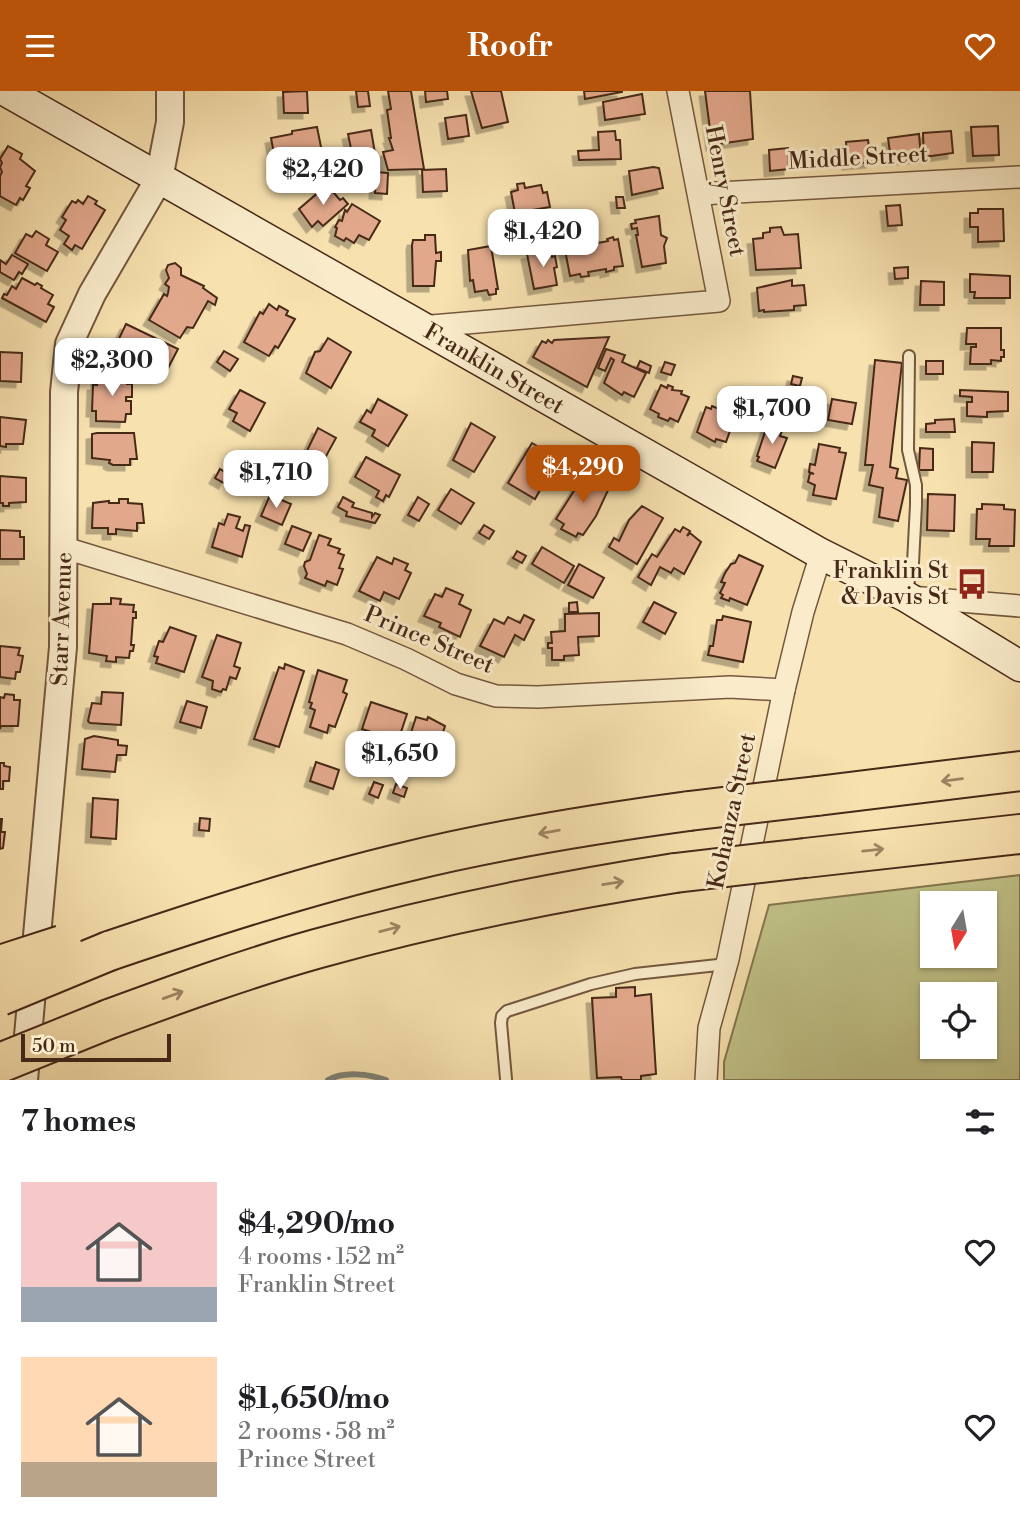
<!DOCTYPE html>
<html lang="en">
<head>
<meta charset="utf-8">
<style>
	body { margin:0; font-family:"Libre Bodoni",serif; background:#f6f6f6; color:#202124; height:100vh; display:flex; flex-direction:column; font-size:26px; white-space:nowrap }
	* { box-sizing:border-box; margin:0 }
	p { font-size:23px; color:#757577 }
	.icon { flex:none; width:38px; height:38px; fill:none; stroke:currentColor; stroke-width:2; stroke-linecap:round; stroke-linejoin:round }
	.map { position:relative; height:989px; overflow:hidden }
	.details { display:flex; flex-direction:column; background:#fff; flex:1 }
	.details>* { flex:none }
	.needle { width:46px; rotate:191deg }
	.buttons { position:absolute; left:920px; top:800px; display:grid; gap:14px }
	.buttons a { display:grid; place-items:center; width:77px; height:77px; border-radius:0px; background:#fff; box-shadow:0 2px 5px #0004; font-size:35px }
	.scale { position:absolute; left:21px; bottom:18px; width:150px; box-sizing:border-box; padding-left:7px; border:4px solid #472918; border-top:0; font-size:19px; line-height:24px; white-space:nowrap; color:#472918; -webkit-text-stroke:5px #faeccb; paint-order:stroke }
	.price { position:absolute; translate:-50% -60px; padding:0 16px; border-radius:14px; background:#fff; color:#222; font-size:23px; line-height:46px; filter:drop-shadow(0 2px 4px #0008) }
	.price::after { content:''; position:absolute; left:50%; top:42px; width:21px; height:16px; margin-left:-10px; background:inherit; clip-path:polygon(0 0,100% 0,50% 100%) }
	.price.current { background:#b45309; color:#fff }
	ul { padding:0; list-style:none }
	li { display:flex; align-items:center; gap:21px; height:175px; padding:0 21px }
	li span { display:grid; place-items:center; flex:none; width:196px; height:140px; border-radius:0px; color:#555 }
	li>.icon { margin-inline-start:auto }
	span .icon { width:84px; height:84px; fill:#fffc; stroke-width:1 }
	li b { font-size:30px }
	h2 { display:flex; justify-content:space-between; align-items:center; height:84px; padding:0 21px; font-size:30px }
	header { display:flex; justify-content:space-between; align-items:center; height:91px; padding:0 21px; background:#b45309; color:#fff; font-size:32px; font-weight:600 }
	.map>svg:first-child { display:block }
	.green { fill:#c0c288; stroke:#847650; stroke-width:2; fill-rule:evenodd }
	.lines { fill:none; stroke-linecap:round; stroke-linejoin:round }
	.stream { stroke:#7d8176; stroke-width:6 }
	.building { fill:#e2a88c; stroke:#472918; stroke-width:2; filter:url(#shadow) }
	.service-casing { stroke:#73573e; stroke-width:14 }
	.minor-casing { stroke:#73573e; stroke-width:24 }
	.tertiary-casing { stroke:#73573e; stroke-width:30 }
	.secondary-casing { stroke:#472918; stroke-width:33 }
	.motorway-casing { stroke:#472918; stroke-width:42 }
	.service { stroke:#faeccb; stroke-width:10 }
	.minor { stroke:#faeccb; stroke-width:21 }
	.tertiary { stroke:#faeccb; stroke-width:26 }
	.secondary { stroke:#faeccb; stroke-width:30 }
	.motorway { stroke:#f7e1af; stroke-width:38 }
	.motorway-bridge-casing { stroke:#472918; stroke-width:42; stroke-linecap:butt }
	.motorway-bridge { stroke:#f7e1af; stroke-width:38 }
	.oneway { stroke:#9f8564 }
	.labels { text-anchor:middle; dominant-baseline:central; stroke-width:6; stroke-linejoin:round; paint-order:stroke }
	.street-label { font-size:23px; fill:#472918; stroke:#faeccb }
	.poi-label { font-size:23px; fill:#472918; stroke:#faeccb; text-anchor:end }
</style>
</head>
<body>
<header><svg class="icon" aria-label="menu" viewBox="0 0 24 24"><path d="M4 6h16M4 12h16M4 18h16"/></svg>Roofr<svg class="icon" aria-label="heart" viewBox="0 0 24 24"><path d="M12 20l-8-8c-3-5 5-10 8-4 3-6 11-1 8 4z"/></svg></header>
<div class="map">
<svg width="1020" height="989" viewBox="0 0 1020 989">
	<defs>
		<filter id="shadow"><feDropShadow dx="-5.5" dy="5.5" stdDeviation="0" flood-color="#0004"/></filter>
	</defs>
	<rect width="100%" height="100%" fill="#f7e1af"/>
	<filter id="stains"><feTurbulence type="fractalNoise" baseFrequency=".00286" numOctaves="4"/><feColorMatrix values="0 0 0 0 .2 0 0 0 0 .09 0 0 0 0 .02 0 0 0 .5 -.17"/></filter>
	<radialGradient id="worn" r=".72"><stop offset=".6" stop-color="#630" stop-opacity="0"/><stop offset="1" stop-color="#630" stop-opacity=".3"/></radialGradient>
	<path class="green" d="M1020,784V989H724V971L769,814ZM933,812H985V864H933ZM933,903H985V956H933Z"/>
	<g class="lines">
		<path class="stream" d="M328,989C344,980 369,983 386,989"/>
	</g>
	<g class="building">
		<polygon points="307,0 308,22 284,22 283,1"/>
		<polygon points="356,0 368,0 370,15 358,16"/>
		<polygon points="388,0 411,0 424,78 388,79 383,61 393,59 389,47 391,47 387,19 391,18"/>
		<polygon points="425,0 447,0 448,8 426,11"/>
		<polygon points="471,0 501,0 508,31 482,37"/>
		<polygon points="584,0 622,0 622,1 585,8"/>
		<polygon points="705,0 750,0 753,48 712,54"/>
		<polygon points="642,3 645,23 605,29 603,11"/>
		<polygon points="466,24 469,45 448,48 445,27"/>
		<polygon points="998,35 999,64 973,65 971,36"/>
		<polygon points="317,36 322,61 301,65 301,68 294,69 293,66 275,68 271,47 292,43 292,40"/>
		<polygon points="371,39 376,68 354,72 348,43"/>
		<polygon points="615,40 616,49 620,49 621,68 579,69 578,60 599,59 598,41"/>
		<polygon points="951,40 953,62 924,66 923,42"/>
		<polygon points="919,43 921,66 891,69 888,47"/>
		<polygon points="868,49 871,71 848,73 846,51"/>
		<polygon points="8,55 22,63 20,68 35,80 26,95 30,97 23,109 20,107 16,114 0,105 0,85 2,81 0,76 2,72 0,68"/>
		<polygon points="788,57 789,78 770,80 769,59"/>
		<polygon points="653,76 659,77 663,97 632,104 629,80"/>
		<polygon points="446,78 447,100 423,101 422,79"/>
		<polygon points="376,81 388,82 387,103 375,102"/>
		<polygon points="524,92 525,97 541,94 543,102 547,101 550,116 515,122 511,101 518,99 517,93"/>
		<polygon points="327,94 340,109 343,107 348,113 323,135 318,130 312,136 299,118"/>
		<polygon points="88,105 97,110 95,113 105,119 82,158 75,154 72,159 64,153 69,145 60,139 66,129 62,126 72,110 76,112 78,109 83,113"/>
		<polygon points="616,106 623,106 625,117 617,117"/>
		<polygon points="352,113 380,130 369,149 359,144 354,152 346,147 344,150 335,145 337,137 335,136 339,129 342,130 345,119 347,121"/>
		<polygon points="900,114 902,134 888,135 886,115"/>
		<polygon points="978,118 1003,118 1004,150 978,151 978,136 970,136 970,122 978,122"/>
		<polygon points="659,125 661,144 667,147 664,155 666,172 642,176 636,144 638,144 637,137 632,138 631,133 636,132 635,129"/>
		<polygon points="781,136 784,144 798,143 801,177 756,179 753,148 763,147 763,142 770,141 770,137"/>
		<polygon points="36,140 49,148 46,154 58,161 47,180 15,162 26,143 32,146"/>
		<polygon points="425,144 435,144 436,162 441,161 441,170 436,170 434,195 413,195 412,154 413,149 425,149"/>
		<polygon points="613,146 614,149 618,148 623,175 614,176 614,179 606,181 606,178 588,181 589,185 581,186 580,183 570,185 565,159 571,158 570,154 575,154 576,157 585,155 584,152 593,153 593,150 598,150 598,152 608,150 607,148"/>
		<polygon points="491,155 498,198 496,198 496,203 489,204 487,199 475,201 473,189 470,190 468,159"/>
		<polygon points="551,159 552,166 555,165 557,176 554,177 557,194 534,198 527,163"/>
		<polygon points="12,164 28,173 22,183 19,181 14,189 0,181 0,169 6,173"/>
		<polygon points="175,172 181,177 181,184 204,195 203,197 217,207 215,214 208,210 193,237 187,236 180,247 149,229 164,203 167,205 168,202 169,196 165,193 169,187 166,179 168,174"/>
		<polygon points="908,176 908,187 895,188 894,177"/>
		<polygon points="970,183 1010,185 1010,207 974,207 975,201 970,201"/>
		<polygon points="22,187 35,194 37,192 42,195 41,197 53,204 48,213 54,216 46,231 2,207 4,203 7,204 12,195 16,198"/>
		<polygon points="792,189 792,195 804,194 806,214 794,215 794,219 764,221 764,219 759,220 757,197"/>
		<polygon points="921,190 944,191 944,214 920,214"/>
		<polygon points="269,213 277,219 279,215 288,220 286,224 295,228 278,257 275,255 269,265 244,251 260,221 263,223"/>
		<polygon points="126,233 178,258 165,283 114,258"/>
		<polygon points="967,237 1001,237 1001,259 1004,259 1004,266 1001,266 1001,270 991,269 991,273 970,273 971,256 976,256 976,253 966,253"/>
		<polygon points="609,246 587,296 533,266 542,250 546,252 548,249 552,252 554,249"/>
		<polygon points="328,247 351,261 331,297 306,282 315,261 320,260"/>
		<polygon points="606,258 625,264 622,271 646,282 634,306 624,301 622,304 604,292 614,269 611,267 605,280 598,277"/>
		<polygon points="224,260 238,268 230,280 217,271"/>
		<polygon points="0,261 22,262 21,291 0,290"/>
		<polygon points="875,269 902,272 890,376 898,378 896,387 907,389 898,430 879,426 883,397 869,394 873,374 865,374"/>
		<polygon points="640,270 651,275 649,282 637,277"/>
		<rect x="926" y="270" width="17" height="13"/>
		<polygon points="665,271 675,274 671,284 661,281"/>
		<polygon points="97,284 127,285 127,293 132,293 132,306 126,306 126,310 131,310 131,323 126,323 125,331 96,330 96,320 92,320 93,294 97,294"/>
		<polygon points="793,285 802,287 800,295 791,293"/>
		<polygon points="661,294 667,297 668,294 673,296 672,299 682,300 681,303 689,306 678,331 670,327 668,330 658,326 659,323 650,318"/>
		<polygon points="792,298 800,299 798,309 790,308"/>
		<polygon points="240,299 265,312 250,340 233,330 237,322 229,318"/>
		<polygon points="960,299 1008,301 1008,320 987,321 987,326 967,325 967,311 972,311 972,306 960,305"/>
		<polygon points="731,307 741,310 739,319 729,316"/>
		<polygon points="378,308 407,324 388,355 372,345 375,339 360,331 367,319 371,322"/>
		<polygon points="832,308 856,312 852,333 828,329"/>
		<polygon points="712,315 719,318 718,320 735,326 726,351 716,348 715,351 697,341 706,316 711,318"/>
		<polygon points="0,326 26,329 23,353 6,353 6,356 0,355"/>
		<polygon points="954,328 955,341 926,341 926,333 935,332 935,329"/>
		<polygon points="471,332 495,346 474,381 453,369"/>
		<polygon points="768,332 783,337 780,345 787,347 775,377 757,370 759,366 757,365"/>
		<polygon points="318,337 336,347 320,376 303,368"/>
		<polygon points="97,342 134,342 137,368 130,368 130,374 113,374 109,372 110,369 92,367 92,343"/>
		<polygon points="972,351 994,352 993,381 972,381"/>
		<polygon points="532,352 558,367 535,408 508,392"/>
		<polygon points="819,353 840,357 839,361 846,362 836,408 813,404 815,394 808,391 810,382 814,383 809,381 810,373 815,374"/>
		<polygon points="920,357 933,358 933,379 919,379"/>
		<polygon points="574,362 586,368 576,386 564,380"/>
		<polygon points="366,366 400,384 389,406 386,404 383,410 376,406 379,400 355,386"/>
		<polygon points="220,378 228,383 224,392 215,387"/>
		<polygon points="586,381 610,395 596,425 583,444 578,442 576,446 561,438 564,433 556,428"/>
		<polygon points="0,385 26,387 26,411 9,412 9,415 3,415 3,412 0,412"/>
		<polygon points="451,398 474,412 461,433 438,419"/>
		<polygon points="928,403 955,404 954,440 927,439"/>
		<polygon points="270,404 291,413 282,434 261,425"/>
		<polygon points="343,406 354,412 352,416 372,422 372,426 375,422 380,424 375,432 346,425 347,421 338,416"/>
		<polygon points="418,406 429,413 419,430 408,424"/>
		<polygon points="119,408 128,408 128,412 142,413 144,432 137,432 137,440 116,438 116,443 108,443 108,437 92,437 93,412 109,410 109,412 119,412"/>
		<polygon points="982,413 1004,414 1004,418 1015,419 1014,455 989,455 990,448 976,448 977,418 982,418"/>
		<polygon points="642,415 663,427 637,473 609,456 614,447 619,450 629,429"/>
		<polygon points="228,423 240,426 236,437 243,440 245,434 250,435 242,466 212,456 219,432 224,434"/>
		<polygon points="484,434 494,440 489,448 479,442"/>
		<polygon points="292,435 311,442 303,460 285,453"/>
		<polygon points="683,436 690,440 687,445 690,442 701,451 684,483 674,477 671,482 660,476 651,494 638,486 652,463 657,466 675,438 680,441"/>
		<polygon points="0,439 20,440 20,446 24,446 24,468 0,468"/>
		<polygon points="319,444 331,448 328,454 340,458 338,462 344,464 339,477 343,478 337,494 327,490 325,495 305,487 307,483 304,475 305,471 310,469"/>
		<polygon points="542,456 574,475 564,492 532,473"/>
		<polygon points="517,460 526,465 522,472 513,467"/>
		<polygon points="739,464 763,475 747,514 730,507 729,510 721,507 723,504 720,502 725,492 721,491 725,482 731,473 735,472"/>
		<polygon points="377,466 392,473 394,467 408,473 405,479 411,482 399,508 384,501 380,510 359,500"/>
		<polygon points="579,473 604,487 593,507 568,494"/>
		<polygon points="446,497 463,504 459,513 471,519 460,546 439,536 441,532 424,525 435,503 442,506"/>
		<polygon points="111,507 121,508 120,513 134,514 133,521 136,521 136,527 133,527 131,554 134,554 133,560 130,560 129,567 116,566 116,571 106,570 107,565 89,562 93,513 111,513"/>
		<polygon points="577,511 578,521 569,521 569,512"/>
		<polygon points="654,511 676,522 665,543 643,531"/>
		<polygon points="599,522 599,545 578,546 579,564 564,565 564,569 552,569 552,557 548,557 548,552 552,552 551,541 565,540 565,523"/>
		<polygon points="524,524 534,529 524,549 515,544 504,566 480,555 494,528 504,533 508,526 520,532"/>
		<polygon points="723,525 751,531 743,571 708,564 710,555 713,555 717,529 722,529"/>
		<polygon points="170,536 196,545 184,581 156,572 158,566 154,565 159,550 163,551"/>
		<polygon points="217,544 241,552 234,575 240,577 236,588 230,586 226,599 223,598 221,601 212,598 213,590 202,586"/>
		<polygon points="0,555 20,557 18,564 23,565 20,581 16,581 15,588 0,586"/>
		<polygon points="285,573 304,580 279,656 254,648 279,576 284,578"/>
		<polygon points="318,579 347,589 343,601 347,603 335,636 329,634 327,642 310,636 315,619 310,617 312,612 309,611"/>
		<polygon points="102,601 123,602 121,634 90,632 88,630 92,612 101,613"/>
		<polygon points="5,603 14,604 14,609 20,609 18,635 1,635 0,638 0,606 4,607"/>
		<polygon points="187,610 207,616 201,637 180,631"/>
		<polygon points="371,611 407,623 398,650 362,638"/>
		<polygon points="416,626 427,629 428,626 445,635 433,671 405,661"/>
		<polygon points="94,645 118,649 118,654 127,655 126,664 117,664 115,681 82,678 85,648"/>
		<polygon points="316,671 339,679 333,698 310,690"/>
		<polygon points="0,672 4,672 4,675 10,676 9,690 3,690 3,698 0,698"/>
		<polygon points="374,691 383,694 378,707 369,703"/>
		<polygon points="396,693 407,697 404,706 393,702"/>
		<polygon points="93,707 118,709 116,748 91,746"/>
		<polygon points="200,727 210,728 209,740 199,739"/>
		<polygon points="0,728 2,728 1,741 5,741 3,757 0,758"/>
		<polygon points="635,896 635,905 651,903 656,983 641,985 641,989 622,989 621,986 597,987 592,907 616,906 616,897"/>
	</g>
	<g class="lines">
		<defs>
			<g id="service">
				<polyline points="906,502 913,472 916,414 916,394 908,359 909,265"/>
				<polyline points="506,988 501,932 502,925 507,920 591,893 635,883 727,873"/>
			</g>
			<g id="minor">
				<polyline points="700,103 1020,86"/>
				<polyline points="420,236 719,210 678,0"/>
				<polyline points="65,457 347,543 406,568 456,593 496,605 538,606 730,596 784,599"/>
				<polyline points="910,506 1020,515"/>
				<polyline points="706,989 709,937 728,868 784,599 803,521 821,463"/>
			</g>
			<polyline id="tertiary" points="24,989 63,556 64,301 69,253 92,203 159,88 170,31 170,0"/>
			<polyline id="secondary" points="6,0 821,463 905,505 1020,575"/>
			<g id="motorway">
				<polyline points="817,705 1020,680"/>
				<polyline points="805,767 1020,743"/>
				<path d="M109,860C207,827 305,795 406,771C499,748 594,733 689,720"/>
				<path d="M109,928C177,903 245,878 316,858C434,825 554,801 675,782"/>
			</g>
		</defs>
		<use href="#service" class="service-casing"/>
		<use href="#minor" class="minor-casing"/>
		<use href="#tertiary" class="tertiary-casing"/>
		<use href="#secondary" class="secondary-casing"/>
		<use href="#motorway" class="motorway-casing"/>
		<use href="#service" class="service"/>
		<use href="#minor" class="minor"/>
		<use href="#tertiary" class="tertiary"/>
		<use href="#secondary" class="secondary"/>
		<use href="#motorway" class="motorway"/>
		<defs>
			<g id="motorway-bridge">
				<polyline points="689,720 817,705"/>
				<polyline points="675,782 805,767"/>
				<polyline points="0,874 62,854"/>
				<polyline points="0,905 109,860"/>
				<polyline points="0,972 109,928"/>
			</g>
		</defs>
		<use href="#motorway-bridge" class="motorway-bridge-casing"/>
		<use href="#motorway-bridge" class="motorway-bridge"/>
	</g>
	<defs><path id="oneway-shaft" d="M-6 0H5M1.5-3L5.5 0L1.5 3" fill="none" stroke-width="1.6" stroke-linecap="round" stroke-linejoin="round" transform="scale(1.75)"/></defs>
	<g class="oneway">
		<use href="#oneway-shaft" transform="translate(952 689) rotate(173)"/>
		<use href="#oneway-shaft" transform="translate(549 741) rotate(170)"/>
		<use href="#oneway-shaft" transform="translate(873 759) rotate(-6)"/>
		<use href="#oneway-shaft" transform="translate(613 792) rotate(-9)"/>
		<use href="#oneway-shaft" transform="translate(390 838) rotate(-15)"/>
		<use href="#oneway-shaft" transform="translate(173 904) rotate(-20)"/>
	</g>
	<defs>
		<symbol id="bus-bare" viewBox="-9 -9 18 18"><path d="M-5-6H5V4H4V6H2V4H-2V6H-4V4H-5ZM-3.5-4V0h7V-4ZM-3.5 1.2v1.5H-2V1.2ZM2 1.2v1.5H3.5V1.2Z" fill="#8f2418" stroke="#faeccb" stroke-width="2.5" paint-order="stroke"/></symbol>
	</defs>
	<g fill-rule="evenodd">
		<use href="#bus-bare" x="950" y="471" width="44" height="44"/>
	</g>
	<g class="labels">
		<g class="street-label">
			<text transform="translate(858 67) rotate(-3)">Middle Street</text>
			<text transform="translate(725 100) rotate(79)">Henry Street</text>
			<text transform="translate(494 278) rotate(30)">Franklin Street</text>
			<text transform="translate(62 528) rotate(-88)">Starr Avenue</text>
			<text transform="translate(429 549) rotate(23)">Prince Street</text>
			<text transform="translate(732 720) rotate(-78)">Kohanza Street</text>
		</g>
		<g class="poi-label">
			<text x="949" y="480">Franklin St<tspan x="949" dy="26">&amp; Davis St</tspan></text>
		</g>
	</g>
	<rect width="100%" height="100%" filter="url(#stains)"/>
	<rect width="100%" height="100%" fill="url(#worn)"/>
</svg>
<div class="buttons">
<a><svg class="needle" viewBox="-14 -14 28 28"><path d="M0-13l5 13h-10z" fill="#e53935"/><path d="M0 13l5-13h-10z" fill="#757577"/></svg></a>
<a><svg class="icon" aria-label="locate" viewBox="0 0 24 24"><circle cx="12" cy="12" r="6"/><path d="M12 2v4M12 18v4M2 12h4M18 12h4"/></svg></a>
</div>
<div class="scale">50 m</div>
<b class="price" style="left:323px;top:116px">$2,420</b>
<b class="price" style="left:543px;top:178px">$1,420</b>
<b class="price" style="left:112px;top:307px">$2,300</b>
<b class="price" style="left:772px;top:355px">$1,700</b>
<b class="price current" style="left:583px;top:414px">$4,290</b>
<b class="price" style="left:276px;top:419px">$1,710</b>
<b class="price" style="left:400px;top:700px">$1,650</b>
</div>
<section class="details">
<h2>7 homes<svg class="icon" aria-label="filters" viewBox="0 0 24 24"><path d="M4 7h16M4 17h16"/><circle cx="9" cy="7" r="2"/><circle cx="15" cy="17" r="2"/></svg></h2>
<ul>
<li><span style="background:linear-gradient(#f6c9c9 75%,#9aa5b1 0)"><svg class="icon" aria-label="home" viewBox="0 0 24 24"><path d="M3 11l9-7 9 7M6 9v11h12V9"/></svg></span><div><b>$4,290/mo</b><p>4 rooms · 152 m²</p><p>Franklin Street</p></div><svg class="icon" aria-label="heart" viewBox="0 0 24 24"><path d="M12 20l-8-8c-3-5 5-10 8-4 3-6 11-1 8 4z"/></svg></li>
<li><span style="background:linear-gradient(#ffd9b3 75%,#b9a48a 0)"><svg class="icon" aria-label="home" viewBox="0 0 24 24"><path d="M3 11l9-7 9 7M6 9v11h12V9"/></svg></span><div><b>$1,650/mo</b><p>2 rooms · 58 m²</p><p>Prince Street</p></div><svg class="icon" aria-label="heart" viewBox="0 0 24 24"><path d="M12 20l-8-8c-3-5 5-10 8-4 3-6 11-1 8 4z"/></svg></li>
</ul>
</section>
</body>
</html>
